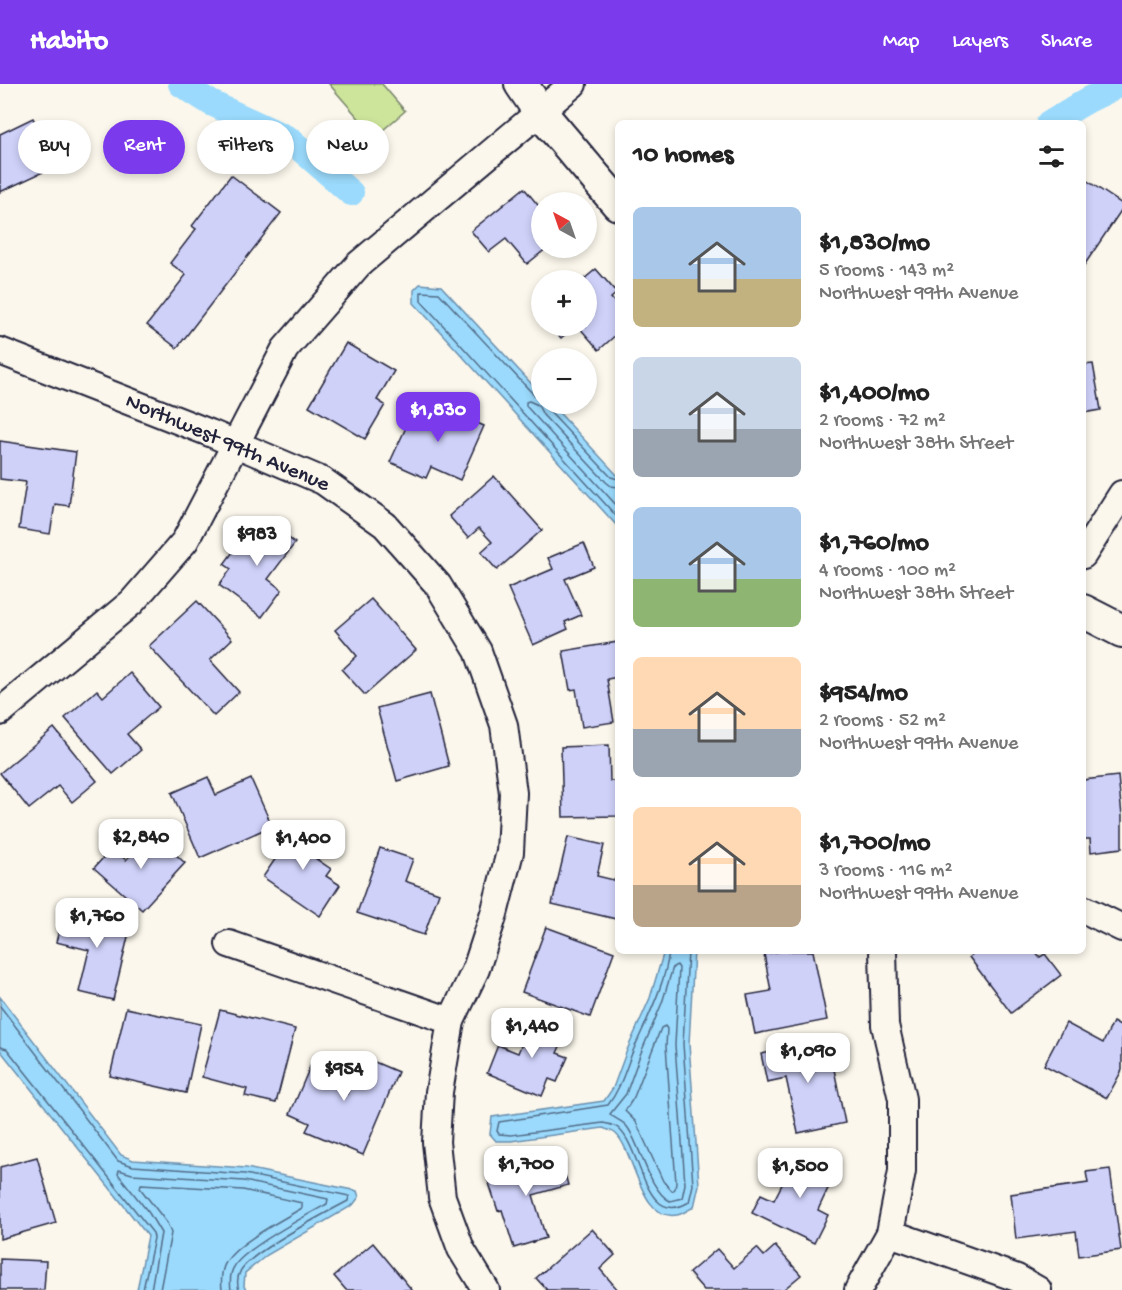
<!DOCTYPE html>
<html lang="en">
<head>
<meta charset="utf-8">
<style>
	body { margin:0; font-family:"Gochi Hand",sans-serif; background:#f6f6f6; color:#222; height:100vh; display:flex; flex-direction:column; font-size:22px; white-space:nowrap }
	* { box-sizing:border-box; margin:0 }
	p { font-size:20px; color:#767676 }
	.icon { flex:none; width:33px; height:33px; fill:none; stroke:currentColor; stroke-width:2; stroke-linecap:round; stroke-linejoin:round }
	.map { position:relative; flex:1; overflow:hidden }
	.details { position:absolute; left:615px; top:36px; width:471px; height:834px; display:flex; flex-direction:column; background:#fff; border-radius:9px; box-shadow:0 3px 9px #0003 }
	.details>* { flex:none }
	.guide { position:absolute; left:18px; top:36px; width:507px; height:54px; display:flex; gap:12px }
	.needle { width:39px; rotate:320deg }
	.controls { position:absolute; left:531px; top:108px; display:grid; gap:12px }
	.controls a { display:grid; place-items:center; width:66px; height:66px; border-radius:50%; background:#fff; box-shadow:0 3px 9px #0003; font-size:30px }
	.price { position:absolute; translate:-50% -51px; padding:0 14px; border-radius:12px; background:#fff; color:#222; font-size:20px; line-height:39px; filter:drop-shadow(0 2px 3px #0008) }
	.price::after { content:''; position:absolute; left:50%; top:36px; width:18px; height:14px; margin-left:-9px; background:inherit; clip-path:polygon(0 0,100% 0,50% 100%) }
	.price.selected { background:#7c3aed; color:#fff }
	ul { padding:0; list-style:none }
	li { display:flex; align-items:center; gap:18px; height:150px; padding:0 18px }
	li span { display:grid; place-items:center; flex:none; width:168px; height:120px; border-radius:9px; color:#555 }
	li>.icon { margin-inline-start:auto }
	span .icon { width:72px; height:72px; fill:#fffc; stroke-width:1 }
	li b { font-size:26px }
	h2 { display:flex; justify-content:space-between; align-items:center; height:72px; padding:0 18px; font-size:26px }
	.pill { padding:0 21px; border-radius:27px; background:#fff; box-shadow:0 3px 9px #0003; font-size:21px; line-height:54px }
	.pill.selected { background:#7c3aed; color:#fff }
	header { display:flex; align-items:center; gap:36px; box-sizing:border-box; height:84px; padding:0 30px; background:#7c3aed; color:#fff }
	header strong { font-size:28px }
	nav { display:flex; gap:33px; margin-inline-start:auto; font-size:21px }
	.map>svg:first-child { display:block }
	.green { fill:#cde59b; stroke:#78846b; stroke-width:1.5 }
	.water { fill:#9bdafc; stroke:#6b90af; stroke-width:1.5 }
	.lines { fill:none; stroke-linecap:round; stroke-linejoin:round }
	.shore { stroke:#526c88; stroke-width:1.5 }
	.canal { stroke:#9bdafc; stroke-width:26 }
	.building { fill:#cfd1f9; stroke:#22223b; stroke-width:1.5 }
	.minor-casing { stroke:#22223b; stroke-width:30 }
	.tertiary-casing { stroke:#22223b; stroke-width:36 }
	.minor { stroke:#fbf7ec; stroke-width:26 }
	.tertiary { stroke:#fbf7ec; stroke-width:32 }
	.labels { text-anchor:middle; dominant-baseline:central; stroke-width:4.5; stroke-linejoin:round; paint-order:stroke }
	.street-label { font-size:22px; fill:#22223b; stroke:#fbf7ec }
</style>
</head>
<body>
<header>
<strong>Habito</strong>
<nav><a>Map</a><a>Layers</a><a>Share</a></nav>
</header>
<div class="map">
<svg width="1122" height="1206" viewBox="0 0 1122 1206">
	<rect width="100%" height="100%" fill="#fbf7ec"/>
	<filter id="ink" filterUnits="userSpaceOnUse"><feTurbulence type="fractalNoise" baseFrequency=".0167" numOctaves="2"/><feDisplacementMap in="SourceGraphic" scale="12" xChannelSelector="R" yChannelSelector="G"/><feConvolveMatrix kernelMatrix="1 2 1 2 8 2 1 2 1" color-interpolation-filters="sRGB"/></filter>
	<g filter="url(#ink)">
		<polygon class="green" points="329,0 382,0 405,27 375,53"/>
		<g class="water">
			<polygon points="420,200 441,202 541,310 542,320 551,320 618,392 618,443 414,219 414,206"/>
			<path d="M664,867H694L689,960L699,1101L694,1123C689,1125 683,1130 677,1131C640,1138 635,1068 616,1050C613,1047 607,1046 603,1044L511,1057H496L490,1050L492,1033L604,1017L613,1004L627,966L650,914Z"/>
			<polygon points="0,913 121,1071 133,1076 246,1084 357,1107 359,1113 353,1121 267,1171 245,1189 244,1202 246,1206 137,1206 148,1152 0,966"/>
		</g>
		<g class="lines">
			<g class="shore">
				<polyline points="542,313 534,311 439,209 421,208 421,217 618,434"/>
				<polyline points="547,320 548,326 611,393 618,395"/>
				<polyline points="618,403 611,402 606,398 543,331 538,321 529,317 526,318 526,322 618,423"/>
				<path d="M669,867C666,899 646,937 633,967C625,986 621,1004 608,1021L499,1038L497,1047L499,1050L511,1051L603,1039C609,1040 617,1042 620,1046C642,1067 645,1145 689,1118L693,1101L683,960L688,867"/>
				<path d="M677,881L679,884L675,961L685,1100L682,1114L670,1117C649,1106 641,1063 628,1044C623,1036 615,1036 610,1030L626,1010L640,971L662,919L673,883Z"/>
				<path d="M0,922L118,1077L133,1082L245,1090L349,1112L348,1117C329,1127 246,1171 240,1188C237,1193 237,1201 239,1206"/>
				<polygon points="665,942 667,945 666,962 676,1099 675,1105 672,1107 663,1097 636,1038 625,1027 634,1013 661,944"/>
				<polyline points="0,963 7,965 153,1149 154,1154 143,1206"/>
				<path d="M151,1206L161,1149L149,1129L118,1090L119,1086L132,1090L244,1097L328,1115L327,1120C307,1131 243,1165 234,1183C230,1189 230,1199 231,1206"/>
				<path d="M160,1206L171,1149L167,1139L140,1104L141,1100L243,1106L302,1119V1124C282,1136 237,1159 226,1178C221,1186 221,1197 222,1206"/>
			</g>
			<g class="canal">
				<polyline points="181,0 211,19 289,55 351,109"/>
				<polyline points="1049,39 1088,16 1121,0"/>
			</g>
		</g>
		<g class="building">
			<polygon points="33,34 56,82 0,108 0,50"/>
			<polygon points="231,91 281,129 177,264 147,241 186,191 170,179 196,145 192,142"/>
			<polygon points="1083,94 1122,120 1122,125 1083,183"/>
			<polygon points="524,104 542,126 542,164 547,164 527,180 506,155 489,168 471,147"/>
			<polygon points="596,185 617,209 611,214 618,222 618,249 599,266 578,242 586,242 586,196 583,196"/>
			<polygon points="550,242 575,242 561,254"/>
			<polygon points="346,259 394,287 377,316 385,321 365,355 309,322"/>
			<polygon points="1093,280 1101,326 1083,329 1083,281"/>
			<polygon points="427,317 484,342 460,396 431,383 426,394 390,378 409,337 416,340"/>
			<polygon points="0,357 76,368 69,422 55,420 50,450 19,445 26,398 0,395"/>
			<polygon points="494,392 542,446 497,486 481,468 492,458 479,444 468,454 449,432"/>
			<polygon points="264,435 295,459 268,495 282,506 262,533 219,501 231,485 224,480 247,449 251,452"/>
			<polygon points="584,459 594,483 565,495 581,531 565,538 568,545 533,561 508,504 553,485 548,474"/>
			<polygon points="371,515 416,566 365,611 342,586 357,572 335,546"/>
			<polygon points="197,517 232,555 210,576 239,608 214,632 149,562"/>
			<polygon points="618,558 618,593 607,595 614,638 582,643 576,605 570,606 563,567"/>
			<polygon points="130,589 159,623 127,650 141,666 113,690 65,634 97,606 103,613"/>
			<polygon points="430,610 449,682 397,697 377,624"/>
			<polygon points="54,644 97,697 72,718 58,702 29,725 0,689"/>
			<polygon points="609,661 610,697 618,697 618,732 563,733 561,663"/>
			<polygon points="1118,692 1122,732 1122,764 1091,768 1090,755 1083,755 1083,696"/>
			<polygon points="208,693 216,711 251,695 272,742 200,774 172,709"/>
			<polygon points="299,740 326,758 315,774 331,785 326,792 340,801 320,832 263,793"/>
			<polygon points="151,748 185,779 142,826 94,784 112,764 126,776"/>
			<polygon points="568,753 604,761 597,792 618,797 618,825 616,835 552,820"/>
			<polygon points="380,764 413,775 405,797 439,809 424,851 357,829"/>
			<polygon points="65,824 131,840 113,916 79,908 89,866 56,858"/>
			<polygon points="546,843 614,868 590,933 522,908"/>
			<polygon points="782,867 813,867 827,936 755,950 747,911 771,907 764,870"/>
			<polygon points="976,867 1035,867 1040,873 1045,870 1061,891 1011,929 969,873"/>
			<polygon points="126,924 201,940 186,1009 110,992"/>
			<polygon points="220,926 295,945 276,1019 245,1012 247,1005 202,993"/>
			<polygon points="533,933 567,947 557,969 568,973 557,998 549,995 542,1012 487,989 498,961 518,969"/>
			<polygon points="1113,938 1122,943 1122,986 1107,1014 1044,981 1066,939 1103,959"/>
			<polygon points="828,956 845,1039 798,1049 786,994 767,998 761,970"/>
			<polygon points="315,971 347,985 338,1006 347,1010 363,973 398,988 363,1071 306,1047 310,1039 290,1030"/>
			<polygon points="808,1068 838,1083 818,1126 828,1131 814,1159 752,1129 761,1110 774,1116 791,1083 799,1086"/>
			<polygon points="559,1070 568,1101 533,1111 546,1154 514,1164 502,1126 498,1127 487,1093"/>
			<polygon points="37,1073 56,1139 0,1155 0,1083"/>
			<polygon points="1110,1085 1121,1166 1079,1172 1076,1147 1016,1155 1011,1110 1088,1099 1086,1088"/>
			<polygon points="592,1145 615,1171 600,1185 618,1206 547,1206 536,1194"/>
			<polygon points="373,1159 412,1206 346,1206 334,1192"/>
			<polygon points="775,1162 801,1191 783,1206 704,1206 689,1189 717,1165 734,1184 757,1164 764,1172"/>
			<polygon points="0,1175 46,1177 44,1206 0,1206"/>
		</g>
		<g class="lines">
			<defs>
				<g id="minor">
					<polyline points="0,267 210,349 323,397 385,441 438,501 478,567 504,641 513,709 510,768 494,830 476,885 451,937 439,1008 436,1058 442,1113 461,1165 486,1206"/>
					<polyline points="1083,471 1122,410"/>
					<polyline points="0,628 132,518 185,457 285,265 359,180 573,0"/>
					<polyline points="1083,825 1122,844"/>
					<polyline points="229,860 451,937"/>
					<polyline points="890,1149 1017,1194 1038,1206"/>
					<polyline points="858,1206 890,1149 902,1087 902,1015 885,941 883,867"/>
				</g>
				<g id="tertiary">
					<polyline points="521,0 540,28 618,120"/>
					<polyline points="1083,527 1122,547"/>
				</g>
			</defs>
			<use href="#minor" class="minor-casing"/>
			<use href="#tertiary" class="tertiary-casing"/>
			<use href="#minor" class="minor"/>
			<use href="#tertiary" class="tertiary"/>
		</g>
	</g>
	<g class="labels">
		<g class="street-label">
			<text transform="translate(227 360) rotate(23)">Northwest 99th Avenue</text>
		</g>
	</g>
</svg>
<div class="controls">
<a><svg class="needle" viewBox="-14 -14 28 28"><path d="M0-13l5 13h-10z" fill="#e53935"/><path d="M0 13l5-13h-10z" fill="#767676"/></svg></a>
<a>+</a>
<a>−</a>
</div>
<b class="price selected" style="left:438px;top:359px">$1,830</b>
<b class="price" style="left:257px;top:483px">$983</b>
<b class="price" style="left:141px;top:786px">$2,840</b>
<b class="price" style="left:303px;top:787px">$1,400</b>
<b class="price" style="left:97px;top:865px">$1,760</b>
<b class="price" style="left:532px;top:975px">$1,440</b>
<b class="price" style="left:808px;top:1000px">$1,090</b>
<b class="price" style="left:344px;top:1018px">$954</b>
<b class="price" style="left:526px;top:1113px">$1,700</b>
<b class="price" style="left:800px;top:1115px">$1,500</b>
<div class="guide">
<a class="pill">Buy</a>
<a class="pill selected">Rent</a>
<a class="pill">Filters</a>
<a class="pill">New</a>
</div>
<section class="details">
<h2>10 homes<svg class="icon" aria-label="filters" viewBox="0 0 24 24"><path d="M4 7h16M4 17h16"/><circle cx="9" cy="7" r="2"/><circle cx="15" cy="17" r="2"/></svg></h2>
<ul>
<li><span style="background:linear-gradient(#a9c7e8 60%,#c2b280 0)"><svg class="icon" aria-label="home" viewBox="0 0 24 24"><path d="M3 11l9-7 9 7M6 9v11h12V9"/></svg></span><div><b>$1,830/mo</b><p>5 rooms · 143 m²</p><p>Northwest 99th Avenue</p></div></li>
<li><span style="background:linear-gradient(#c9d6e8 60%,#9aa5b1 0)"><svg class="icon" aria-label="home" viewBox="0 0 24 24"><path d="M3 11l9-7 9 7M6 9v11h12V9"/></svg></span><div><b>$1,400/mo</b><p>2 rooms · 72 m²</p><p>Northwest 38th Street</p></div></li>
<li><span style="background:linear-gradient(#a9c7e8 60%,#8fb573 0)"><svg class="icon" aria-label="home" viewBox="0 0 24 24"><path d="M3 11l9-7 9 7M6 9v11h12V9"/></svg></span><div><b>$1,760/mo</b><p>4 rooms · 100 m²</p><p>Northwest 38th Street</p></div></li>
<li><span style="background:linear-gradient(#ffd9b3 60%,#9aa5b1 0)"><svg class="icon" aria-label="home" viewBox="0 0 24 24"><path d="M3 11l9-7 9 7M6 9v11h12V9"/></svg></span><div><b>$954/mo</b><p>2 rooms · 52 m²</p><p>Northwest 99th Avenue</p></div></li>
<li><span style="background:linear-gradient(#ffd9b3 65%,#b9a48a 0)"><svg class="icon" aria-label="home" viewBox="0 0 24 24"><path d="M3 11l9-7 9 7M6 9v11h12V9"/></svg></span><div><b>$1,700/mo</b><p>3 rooms · 116 m²</p><p>Northwest 99th Avenue</p></div></li>
</ul>
</section>
</div>
</body>
</html>
